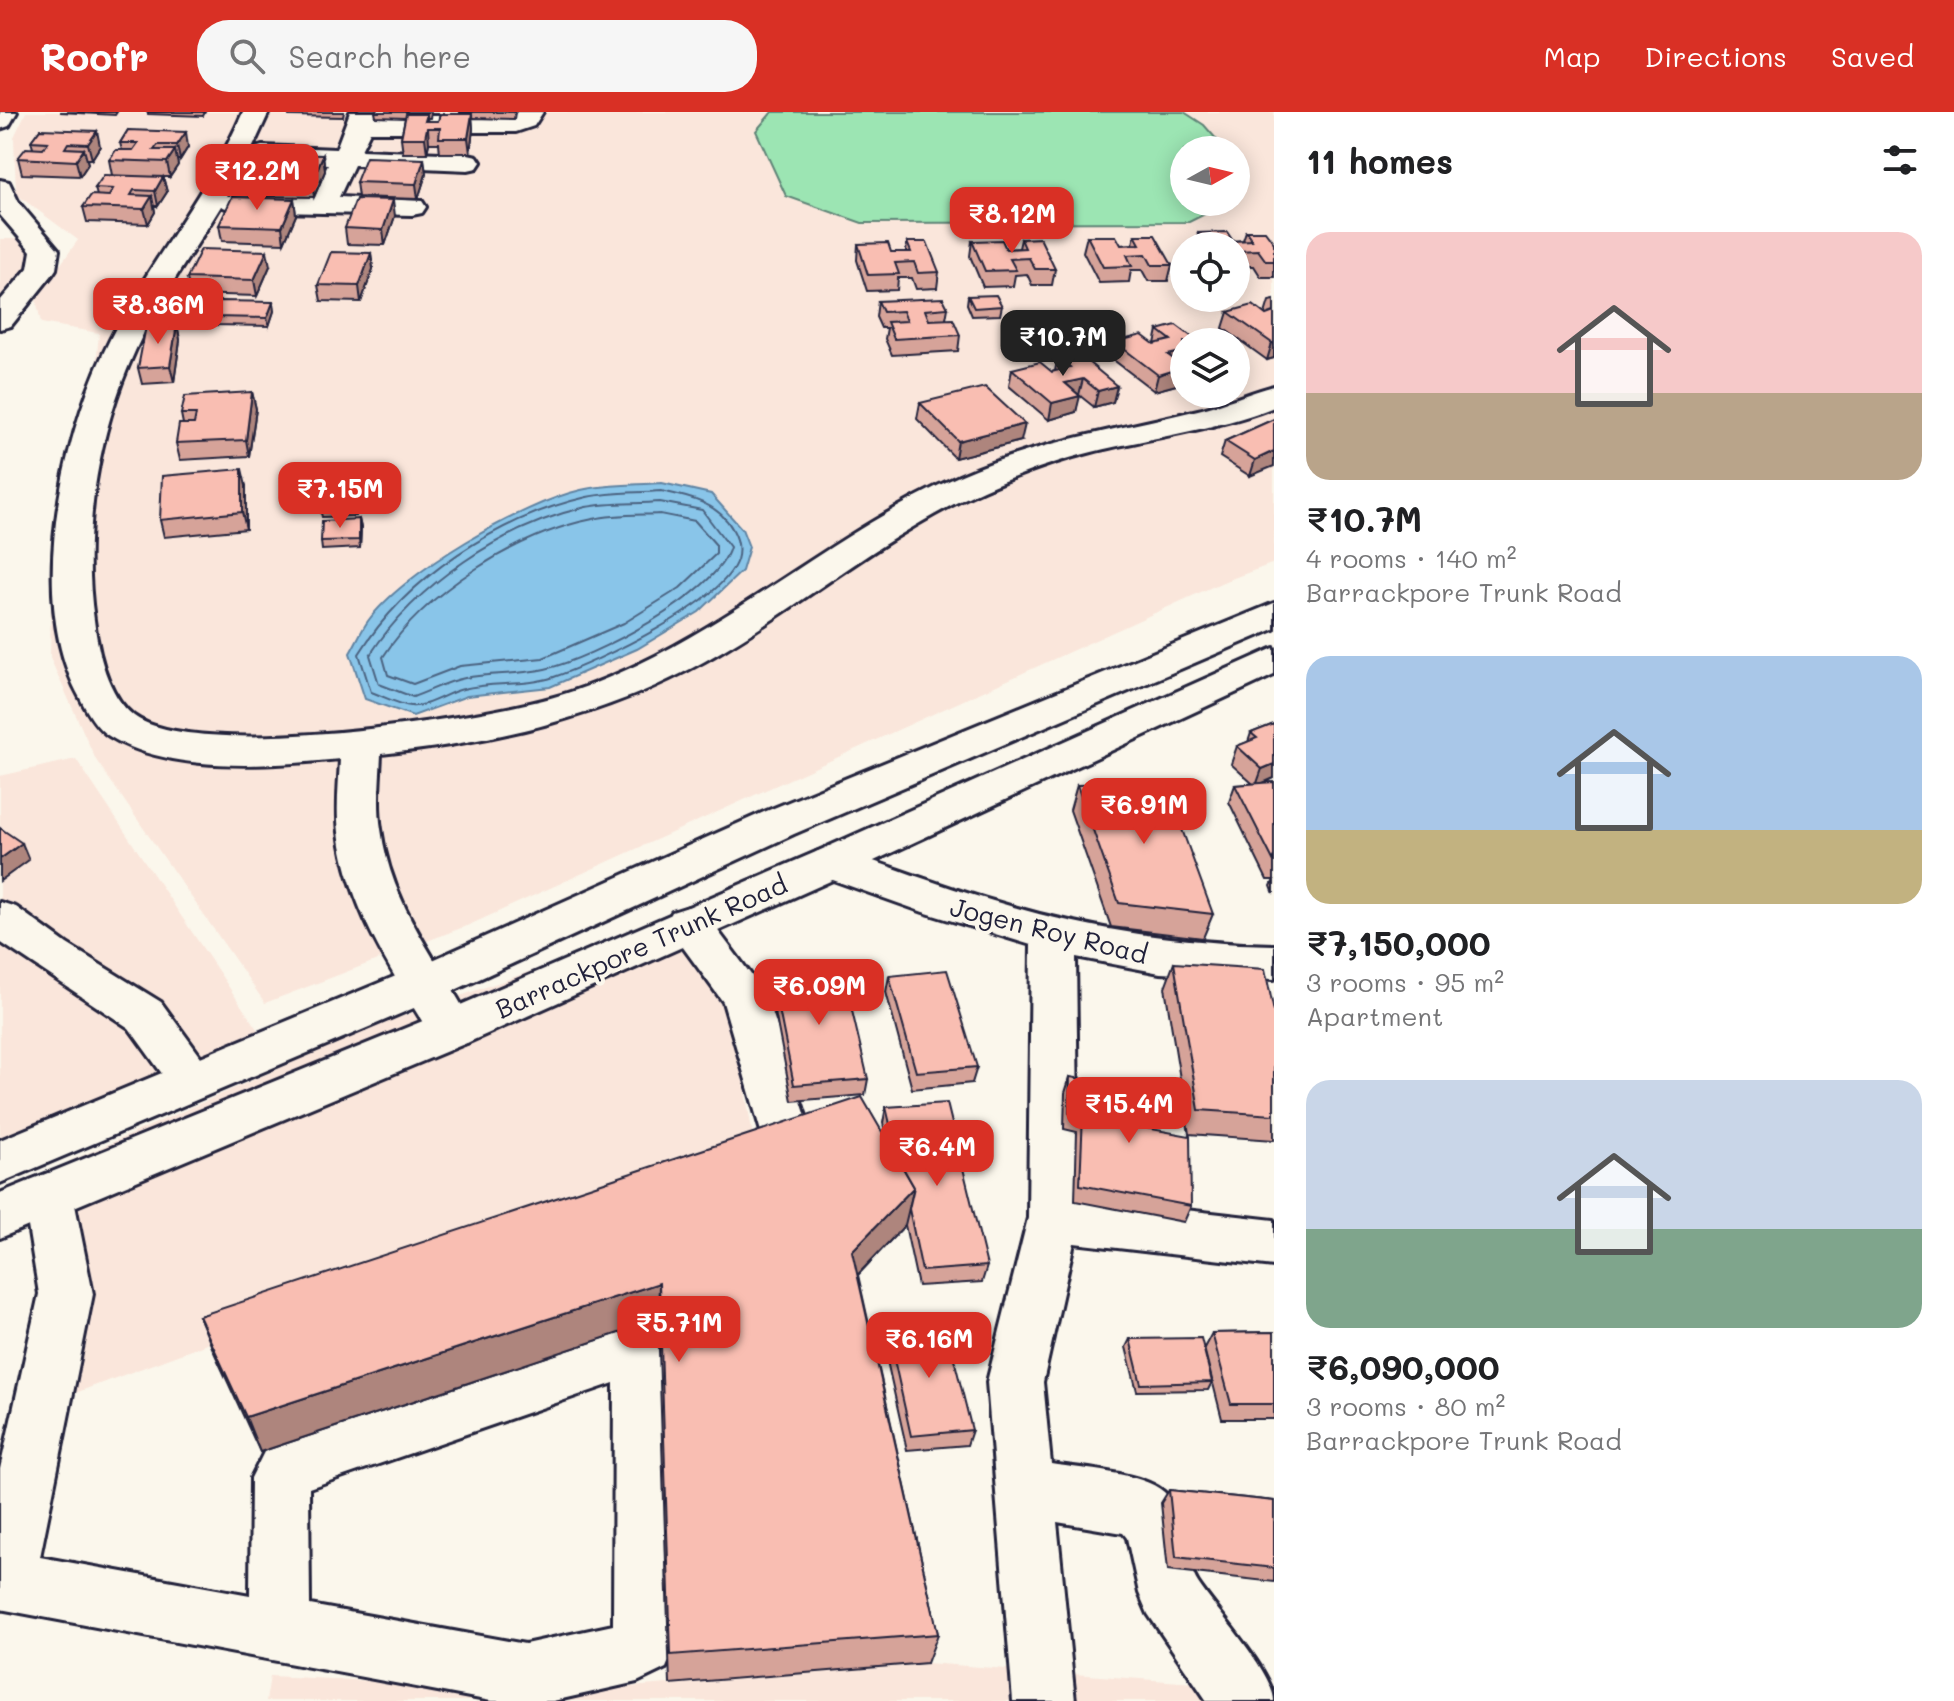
<!DOCTYPE html>
<html lang="en">
<head>
<meta charset="utf-8">
<style>
	body { margin:0; font-family:Mali,sans-serif; background:#f6f6f6; color:#202124; height:100vh; display:flex; flex-direction:column; font-size:30px; white-space:nowrap }
	* { box-sizing:border-box; margin:0 }
	p { font-size:26px; color:#757577 }
	.icon { flex:none; width:44px; height:44px; fill:none; stroke:currentColor; stroke-width:2; stroke-linecap:round; stroke-linejoin:round }
	.map { position:relative; flex:1; overflow:hidden }
	.panel { display:flex; flex-direction:column; background:#fff; width:680px }
	.panel>* { flex:none }
	.needle { width:52px; rotate:82deg }
	.fabs { position:absolute; left:1170px; top:24px; display:grid; gap:16px }
	.fabs a { display:grid; place-items:center; width:80px; height:80px; border-radius:50%; background:#fff; box-shadow:0 4px 20px #0003; font-size:40px }
	.price { position:absolute; translate:-50% -68px; padding:0 18px; border-radius:16px; background:#d93025; color:#fff; font-size:26px; line-height:52px; filter:drop-shadow(0 2px 4px #0008) }
	.price::after { content:''; position:absolute; left:50%; top:48px; width:24px; height:18px; margin-left:-12px; background:inherit; clip-path:polygon(0 0,100% 0,50% 100%) }
	.price.active { background:#222; color:#fff }
	ul { padding:0; list-style:none }
	li { display:grid; align-content:center; gap:16px; height:424px; padding:0 32px }
	li span { display:grid; place-items:center; height:248px; border-radius:24px; color:#555 }
	li>.icon { margin-inline-start:auto }
	span .icon { width:144px; height:144px; fill:#fffc; stroke-width:1 }
	li b { font-size:34px }
	h2 { display:flex; justify-content:space-between; align-items:center; height:96px; padding:0 32px; font-size:34px }
	header { display:flex; align-items:center; gap:48px; box-sizing:border-box; height:112px; padding:0 40px; background:#d93025; color:#fff }
	header strong { font-size:38px }
	nav { display:flex; gap:44px; margin-inline-start:auto; font-size:28px }
	.search { width:560px; height:72px; background:#f6f6f6; display:flex; align-items:center; gap:20px; box-sizing:border-box; padding:0 28px; border-radius:32px; color:#757577; font-size:30px }
	main { display:flex; flex:1; min-height:0 }
	.map>svg:first-child { display:block }
	.built { fill:#fae6db; fill-rule:evenodd }
	.green { fill:#9ce5b3; stroke:#5f8477; stroke-width:2 }
	.water { fill:#89c5e9; stroke:#6084a3; stroke-width:2 }
	.lines { fill:none; stroke-linecap:round; stroke-linejoin:round }
	.shore { stroke:#4b6381; stroke-width:2 }
	.minor-casing { stroke:#22223b; stroke-width:6 }
	.major-casing { stroke:#22223b; stroke-width:6 }
	.minor { fill:#fbf7ec; fill-rule:evenodd }
	.major { fill:#fbf7ec; fill-rule:evenodd }
	.wall { fill:#d6a399; stroke:#22223b; stroke-width:2 }
	.shaded-wall { fill:#ae857d; stroke:#22223b; stroke-width:2 }
	.building { fill:#f9beb2; stroke:#22223b; stroke-width:2 }
	.labels { text-anchor:middle; dominant-baseline:central; stroke-width:8; stroke-linejoin:round; paint-order:stroke }
	.street-label { font-size:26px; fill:#22223b; stroke:#fbf7ec }
</style>
</head>
<body>
<header>
<strong>Roofr</strong>
<div class="search"><svg class="icon" aria-label="search" viewBox="0 0 24 24"><circle cx="10" cy="10" r="6"/><path d="M15 15l6 6"/></svg>Search here</div>
<nav><a>Map</a><a>Directions</a><a>Saved</a></nav>
</header>
<main>
<div class="map">
<svg width="1274" height="1589" viewBox="0 0 1274 1589">
	<rect width="100%" height="100%" fill="#fbf7ec"/>
	<filter id="ink" filterUnits="userSpaceOnUse"><feTurbulence type="fractalNoise" baseFrequency=".0125" numOctaves="2"/><feDisplacementMap in="SourceGraphic" scale="16" xChannelSelector="R" yChannelSelector="G"/><feConvolveMatrix kernelMatrix="1 2 1 2 8 2 1 2 1" color-interpolation-filters="sRGB"/></filter>
	<g filter="url(#ink)">
		<g class="built">
			<path d="M26,0H1274V451L1223,470L469,813L265,891L96,648L50,546L52,436L95,264L99,221L41,211L36,187L78,128L16,82L14,25ZM1184,38H1236V90H1184ZM1184,134H1236V186H1184ZM1184,230H1236V282H1184Z"/>
			<polygon points="0,127 21,127 35,139 33,157 0,196"/>
			<polygon points="76,647 265,929 0,1049 0,664"/>
			<polygon points="670,810 731,902 754,1029 75,1281 68,1050 375,914"/>
			<polygon points="927,1551 1274,1577 1274,1589 266,1589 270,1564 581,1579"/>
		</g>
		<polygon class="green" points="772,0 1184,0 1204,13 1226,38 1184,38 1184,90 1229,90 1189,110 862,111 786,84 756,19"/>
		<path class="water" d="M662,371L711,382L742,417L749,435L742,459L699,500L637,537L550,575L467,584L413,604L365,587L350,541C356,531 361,519 368,509C403,460 523,391 581,378C607,372 636,373 662,371Z"/>
		<g class="lines">
			<g class="shore">
				<path d="M661,379C689,385 719,391 733,418C738,427 740,438 737,448C722,492 597,550 554,565C524,575 493,569 463,577C448,580 426,596 411,594C399,593 383,584 371,580L359,542C407,465 499,405 587,385C612,380 636,381 661,379Z"/>
				<path d="M660,390L702,398L730,435C718,482 591,547 545,557C519,563 491,561 465,566C448,569 430,579 413,585L379,572L370,543C416,472 503,414 586,395C610,390 636,392 660,390Z"/>
				<path d="M660,402L695,409L716,433V442L680,476L624,511L543,546L460,554L413,572L388,563L383,545C425,480 517,422 593,407C615,402 638,403 660,402Z"/>
			</g>
			<defs>
				<g id="minor">
					<polygon points="0,0 17,0 9,14 0,17"/>
					<path d="M243,0H269L252,37L262,34L336,37L350,0H376L375,4H514L517,0H543L534,14L516,20H370L361,38L468,42L477,44L481,50L477,56L468,58L354,53L339,85L422,89L426,95L422,101L412,103L233,99L221,94C192,142 158,188 135,239C98,320 81,419 94,508C98,540 107,583 134,604C197,650 477,607 554,585C583,577 611,565 637,553C750,499 844,415 959,364C1036,330 1116,318 1198,298C1224,292 1248,281 1274,274V295C1215,318 1153,325 1092,340C1055,349 1018,363 983,378C883,423 800,496 705,549C604,605 495,630 381,642C380,667 377,692 381,717C391,795 440,850 475,917L469,930L452,936L435,930C395,865 349,798 339,720C336,696 339,671 340,647C273,654 169,662 109,624C96,616 87,600 80,586C27,491 60,334 104,240C143,156 206,86 243,0ZM250,43L253,48L262,50L328,52L312,85L227,84Z"/>
					<polygon points="0,68 9,70 19,91 59,138 56,157 52,163 11,214 0,217 0,189 28,156 31,139 0,103"/>
					<path d="M831,735C885,752 938,773 993,789C1085,817 1178,831 1274,833V867L1160,861L1076,845L1079,1086L1274,1108V1154L1074,1131L1043,1270L1051,1352C1081,1357 1142,1360 1164,1380C1190,1404 1181,1443 1198,1471C1215,1497 1274,1561 1274,1589H1207L1148,1502L1139,1481L1127,1426L1123,1421L1057,1410L1075,1589H1013L987,1270L1028,1106L1031,833L923,800L816,762L810,751L816,740Z"/>
					<polygon points="0,790 16,795 67,832 161,890 217,967 210,981 193,987 176,981 129,916 0,830"/>
					<polygon points="688,795 704,800 767,884 812,1023 821,1068 814,1083 796,1090 778,1083 771,1068 762,1023 723,890 666,812 672,800"/>
					<path d="M48,1061L66,1068L73,1083L93,1182L40,1445L250,1483L251,1366L266,1336L632,1214L651,1221L668,1252L675,1534L666,1556L637,1570L553,1589H491L0,1497V1357L39,1182L23,1083L30,1068ZM614,1271L613,1513L525,1532L310,1493L309,1376Z"/>
				</g>
				<g id="major">
					<polygon points="1274,491 1274,517 794,722 440,885 0,1071 0,1028 408,859 764,700"/>
					<polygon points="1274,536 1274,563 846,762 469,930 0,1126 0,1081 435,904 816,740"/>
				</g>
			</defs>
			<use href="#minor" class="minor-casing"/>
			<use href="#major" class="major-casing"/>
			<use href="#minor" class="minor"/>
			<use href="#major" class="major"/>
		</g>
		<g class="wall">
			<polygon points="60,0 117,0 115,3"/>
			<polygon points="147,0 205,0 203,4 148,2"/>
			<polygon points="288,0 344,0 343,5 289,4"/>
			<polygon points="375,0 431,0 430,6 427,6 427,9 438,9 460,2 460,0 515,0 514,7 472,6 473,17 470,41 440,41 439,31 429,31 427,41 403,41 401,26 405,6 376,5"/>
			<polygon points="40,17 100,34 92,47 87,47 88,52 80,64 22,62 18,46 33,36 31,29"/>
			<polygon points="128,18 188,35 180,48 177,48 178,53 170,65 163,65 167,80 158,94 154,94 155,100 148,112 87,110 83,95 97,84 95,76 112,63 109,48 122,38 120,31"/>
			<polygon points="323,43 325,59 314,85 250,84 248,68"/>
			<polygon points="424,47 426,62 418,87 358,85 356,70"/>
			<polygon points="294,87 296,103 284,131 222,129 219,113"/>
			<polygon points="395,104 385,133 347,132 345,116"/>
			<polygon points="1246,119 1274,131 1274,165 1261,165 1254,154 1245,154 1242,166 1236,166 1236,134 1195,134 1198,121 1233,129 1243,128"/>
			<polygon points="1135,123 1172,153 1168,169 1148,169 1142,158 1131,158 1129,170 1099,171 1083,140 1087,124 1121,133 1133,132"/>
			<polygon points="1021,127 1055,157 1052,173 1032,173 1027,162 1015,163 1013,174 983,175 970,144 972,129 1006,137 1019,136"/>
			<polygon points="907,130 939,160 937,176 916,177 912,166 898,166 897,178 867,179 857,148 858,132 891,140 906,140"/>
			<polygon points="371,141 373,157 361,190 321,189 318,173"/>
			<polygon points="270,154 257,184 190,182 187,166"/>
			<polygon points="968,184 1002,194 1000,203 972,204 967,192"/>
			<polygon points="1274,188 1274,246 1267,248 1223,216 1228,200 1265,202 1269,189"/>
			<polygon points="878,189 948,196 946,207 960,223 958,239 892,243 885,227 887,216 881,216 876,205"/>
			<polygon points="274,199 269,214 215,213 213,205"/>
			<polygon points="177,212 180,228 174,270 142,272 138,256"/>
			<polygon points="1158,218 1184,230 1184,257 1180,272 1154,279 1111,246 1115,230 1155,232"/>
			<polygon points="1058,245 1117,274 1113,290 1094,295 1079,283 1076,300 1049,308 1009,274 1012,257 1052,260 1055,259"/>
			<polygon points="252,280 256,297 249,344 180,348 176,331 183,312 181,302"/>
			<polygon points="920,291 1021,329 955,346 917,307"/>
			<polygon points="1274,307 1250,364 1220,345 1225,329"/>
			<polygon points="246,374 246,417 164,425 160,408"/>
			<polygon points="357,384 356,404 322,405 320,397"/>
			<polygon points="359,407 361,416 360,436 322,438 321,429"/>
			<polygon points="1274,612 1274,666 1263,671 1274,670 1274,782 1271,774 1274,768 1267,768 1229,690 1235,673 1253,672 1231,652 1237,634 1248,630 1251,621"/>
			<polygon points="1077,673 1213,802 1203,826 1111,815 1070,698"/>
			<polygon points="1174,851 1274,900 1274,1028 1189,1022 1165,875"/>
			<polygon points="772,862 868,967 865,983 792,989 771,879"/>
			<polygon points="889,864 977,955 972,971 912,977 886,880"/>
			<polygon points="1070,965 1148,1014 1148,1016 1191,1094 1184,1110 1075,1089 1077,1020 1064,1017 1065,981"/>
			<polygon points="886,995 987,1154 982,1170 918,1174 905,1113 858,1163 938,1522 927,1551 670,1572 658,1208 260,1340 214,1240 199,1204 887,1028 883,1011"/>
			<polygon points="887,1216 972,1318 967,1333 907,1338 883,1231"/>
			<polygon points="1274,1220 1274,1307 1222,1307 1204,1236 1212,1221"/>
			<polygon points="1130,1227 1212,1270 1208,1278 1137,1279 1126,1235"/>
			<polygon points="1169,1378 1274,1389 1274,1470 1168,1458 1161,1391"/>
		</g>
		<g class="shaded-wall">
			<polygon points="427,2 429,31 427,41 425,26"/>
			<polygon points="472,2 473,17 470,41 468,26"/>
			<polygon points="97,19 100,34 92,47 88,32"/>
			<polygon points="186,20 188,35 180,48 177,33"/>
			<polygon points="84,37 88,52 80,64 76,49"/>
			<polygon points="175,38 178,53 170,65 167,50"/>
			<polygon points="323,43 325,59 314,85 312,70"/>
			<polygon points="424,47 426,62 418,87 416,72"/>
			<polygon points="163,65 167,80 158,94 155,79"/>
			<polygon points="152,84 155,100 148,112 144,97"/>
			<polygon points="294,87 296,103 284,131 282,115"/>
			<polygon points="393,88 395,104 385,133 383,118"/>
			<polygon points="267,139 270,154 257,184 254,168"/>
			<polygon points="371,141 373,157 361,190 359,174"/>
			<polygon points="273,190 274,199 269,214 267,206"/>
			<polygon points="177,212 180,228 174,270 170,254"/>
			<polygon points="1272,231 1274,231 1274,246 1267,248"/>
			<polygon points="1184,239 1184,244 1181,255 1168,243"/>
			<polygon points="1184,255 1180,272 1154,279 1158,263"/>
			<polygon points="1083,267 1079,283 1065,271"/>
			<polygon points="1117,274 1113,290 1094,295 1098,279"/>
			<polygon points="252,280 256,297 249,344 246,328"/>
			<polygon points="1080,284 1076,300 1049,308 1052,291"/>
			<polygon points="1025,312 1021,329 955,346 958,329"/>
			<polygon points="1274,339 1274,354 1250,364 1255,348"/>
			<polygon points="242,357 246,374 246,417 242,400"/>
			<polygon points="356,375 357,384 356,404 355,395"/>
			<polygon points="359,407 361,416 360,436 359,428"/>
			<polygon points="1274,652 1274,666 1256,674 1262,657"/>
			<polygon points="22,731 29,748 0,769 0,747"/>
			<polygon points="914,1075 905,1113 845,1176 852,1139"/>
			<polygon points="659,1171 658,1208 260,1340 246,1305"/>
		</g>
		<g class="building">
			<polygon points="406,2 427,2 425,9 438,9 440,2 472,2 468,26 439,26 440,16 427,16 425,26 401,26"/>
			<polygon points="40,17 97,19 88,32 68,31 65,36 84,37 76,49 18,46 26,36 43,37 48,30 31,29"/>
			<polygon points="128,18 186,20 177,33 158,33 154,38 175,38 167,50 109,48 116,38 133,38 138,31 120,31"/>
			<polygon points="260,42 323,43 312,70 248,68"/>
			<polygon points="366,45 424,47 416,72 356,70"/>
			<polygon points="104,63 163,65 155,79 134,78 131,83 152,84 144,97 83,95 91,83 109,84 113,77 95,76"/>
			<polygon points="232,85 294,87 282,115 219,113"/>
			<polygon points="356,87 393,88 383,118 345,116"/>
			<polygon points="1246,119 1265,119 1274,131 1274,149 1266,149 1258,138 1239,139 1247,150 1236,150 1236,134 1206,134 1198,121 1227,120 1233,129 1252,128"/>
			<polygon points="1135,123 1155,123 1172,153 1152,153 1146,142 1127,143 1132,154 1103,155 1087,124 1116,124 1121,133 1140,132"/>
			<polygon points="1040,126 1055,157 1035,157 1029,146 1010,147 1016,158 985,159 972,129 1002,128 1006,137 1025,136 1021,127"/>
			<polygon points="907,130 927,130 939,160 918,161 914,150 895,151 899,162 868,163 858,132 888,131 891,140 911,140"/>
			<polygon points="201,137 267,139 254,168 187,166"/>
			<polygon points="331,140 371,141 359,174 318,173"/>
			<polygon points="996,183 1002,194 974,196 968,184"/>
			<polygon points="943,186 948,196 925,198 929,208 953,207 960,223 894,227 887,210 907,209 903,199 883,200 878,189"/>
			<polygon points="219,189 273,190 267,206 213,205"/>
			<polygon points="1253,193 1266,203 1274,200 1274,231 1272,231 1228,200"/>
			<polygon points="177,212 170,254 138,256 146,214"/>
			<polygon points="1176,213 1199,230 1184,230 1184,239 1168,243 1184,255 1158,263 1115,230 1142,223 1154,232 1171,228 1158,218"/>
			<polygon points="1076,240 1117,274 1098,279 1083,267 1065,271 1080,284 1052,291 1012,257 1040,250 1052,260 1070,255 1058,245"/>
			<polygon points="985,275 1025,312 958,329 920,291"/>
			<polygon points="252,280 246,328 176,331 179,312 194,312 196,302 181,302 185,284"/>
			<polygon points="1274,307 1274,339 1255,348 1225,329"/>
			<polygon points="242,357 242,400 160,408 162,364"/>
			<polygon points="356,375 355,395 320,397 322,377"/>
			<polygon points="359,407 359,428 321,429 322,409"/>
			<polygon points="1274,612 1274,652 1262,657 1237,634 1257,626 1251,621"/>
			<polygon points="1274,670 1274,750 1235,673"/>
			<polygon points="1165,671 1213,802 1119,791 1077,673"/>
			<polygon points="0,716 22,731 0,747"/>
			<polygon points="1174,851 1265,857 1274,900 1274,1003 1199,998"/>
			<polygon points="842,856 868,967 794,973 772,862"/>
			<polygon points="947,858 977,955 916,960 889,864"/>
			<polygon points="1070,965 1149,978 1148,1014 1108,1009 1190,1024 1191,1094 1080,1073 1083,1003 1069,1001"/>
			<polygon points="862,985 914,1075 852,1139 938,1522 671,1543 659,1171 246,1305 199,1204"/>
			<polygon points="947,991 987,1154 922,1159 909,1097 914,1075 898,1047 886,995"/>
			<polygon points="945,1211 972,1318 911,1324 887,1216"/>
			<polygon points="1274,1220 1274,1292 1231,1292 1212,1221"/>
			<polygon points="1201,1226 1212,1270 1141,1272 1130,1227"/>
			<polygon points="1169,1378 1274,1389 1274,1456 1176,1445"/>
		</g>
	</g>
	<g class="labels">
		<g class="street-label">
			<text transform="translate(1049 818) rotate(14)">Jogen Roy Road</text>
			<text transform="translate(641 834) rotate(-24)">Barrackpore Trunk Road</text>
		</g>
	</g>
</svg>
<div class="fabs">
<a><svg class="needle" viewBox="-14 -14 28 28"><path d="M0-13l5 13h-10z" fill="#e53935"/><path d="M0 13l5-13h-10z" fill="#757577"/></svg></a>
<a><svg class="icon" aria-label="locate" viewBox="0 0 24 24"><circle cx="12" cy="12" r="6"/><path d="M12 2v4M12 18v4M2 12h4M18 12h4"/></svg></a>
<a><svg class="icon" aria-label="layers" viewBox="0 0 24 24"><path d="M12 4l9 5-9 5-9-5zM3 14l9 5 9-5"/></svg></a>
</div>
<b class="price" style="left:257px;top:100px">₹12.2M</b>
<b class="price" style="left:1012px;top:143px">₹8.12M</b>
<b class="price" style="left:158px;top:234px">₹8.36M</b>
<b class="price active" style="left:1063px;top:266px">₹10.7M</b>
<b class="price" style="left:340px;top:418px">₹7.15M</b>
<b class="price" style="left:1144px;top:734px">₹6.91M</b>
<b class="price" style="left:819px;top:915px">₹6.09M</b>
<b class="price" style="left:1129px;top:1033px">₹15.4M</b>
<b class="price" style="left:937px;top:1076px">₹6.4M</b>
<b class="price" style="left:679px;top:1252px">₹5.71M</b>
<b class="price" style="left:929px;top:1268px">₹6.16M</b>
</div>
<section class="panel">
<h2>11 homes<svg class="icon" aria-label="filters" viewBox="0 0 24 24"><path d="M4 7h16M4 17h16"/><circle cx="9" cy="7" r="2"/><circle cx="15" cy="17" r="2"/></svg></h2>
<ul>
<li><span style="background:linear-gradient(#f6c9c9 65%,#b9a48a 0)"><svg class="icon" aria-label="home" viewBox="0 0 24 24"><path d="M3 11l9-7 9 7M6 9v11h12V9"/></svg></span><div><b>₹10.7M</b><p>4 rooms · 140 m²</p><p>Barrackpore Trunk Road</p></div></li>
<li><span style="background:linear-gradient(#a9c7e8 70%,#c2b280 0)"><svg class="icon" aria-label="home" viewBox="0 0 24 24"><path d="M3 11l9-7 9 7M6 9v11h12V9"/></svg></span><div><b>₹7,150,000</b><p>3 rooms · 95 m²</p><p>Apartment</p></div></li>
<li><span style="background:linear-gradient(#c9d6e8 60%,#7fa58c 0)"><svg class="icon" aria-label="home" viewBox="0 0 24 24"><path d="M3 11l9-7 9 7M6 9v11h12V9"/></svg></span><div><b>₹6,090,000</b><p>3 rooms · 80 m²</p><p>Barrackpore Trunk Road</p></div></li>
</ul>
</section>
</main>
</body>
</html>
